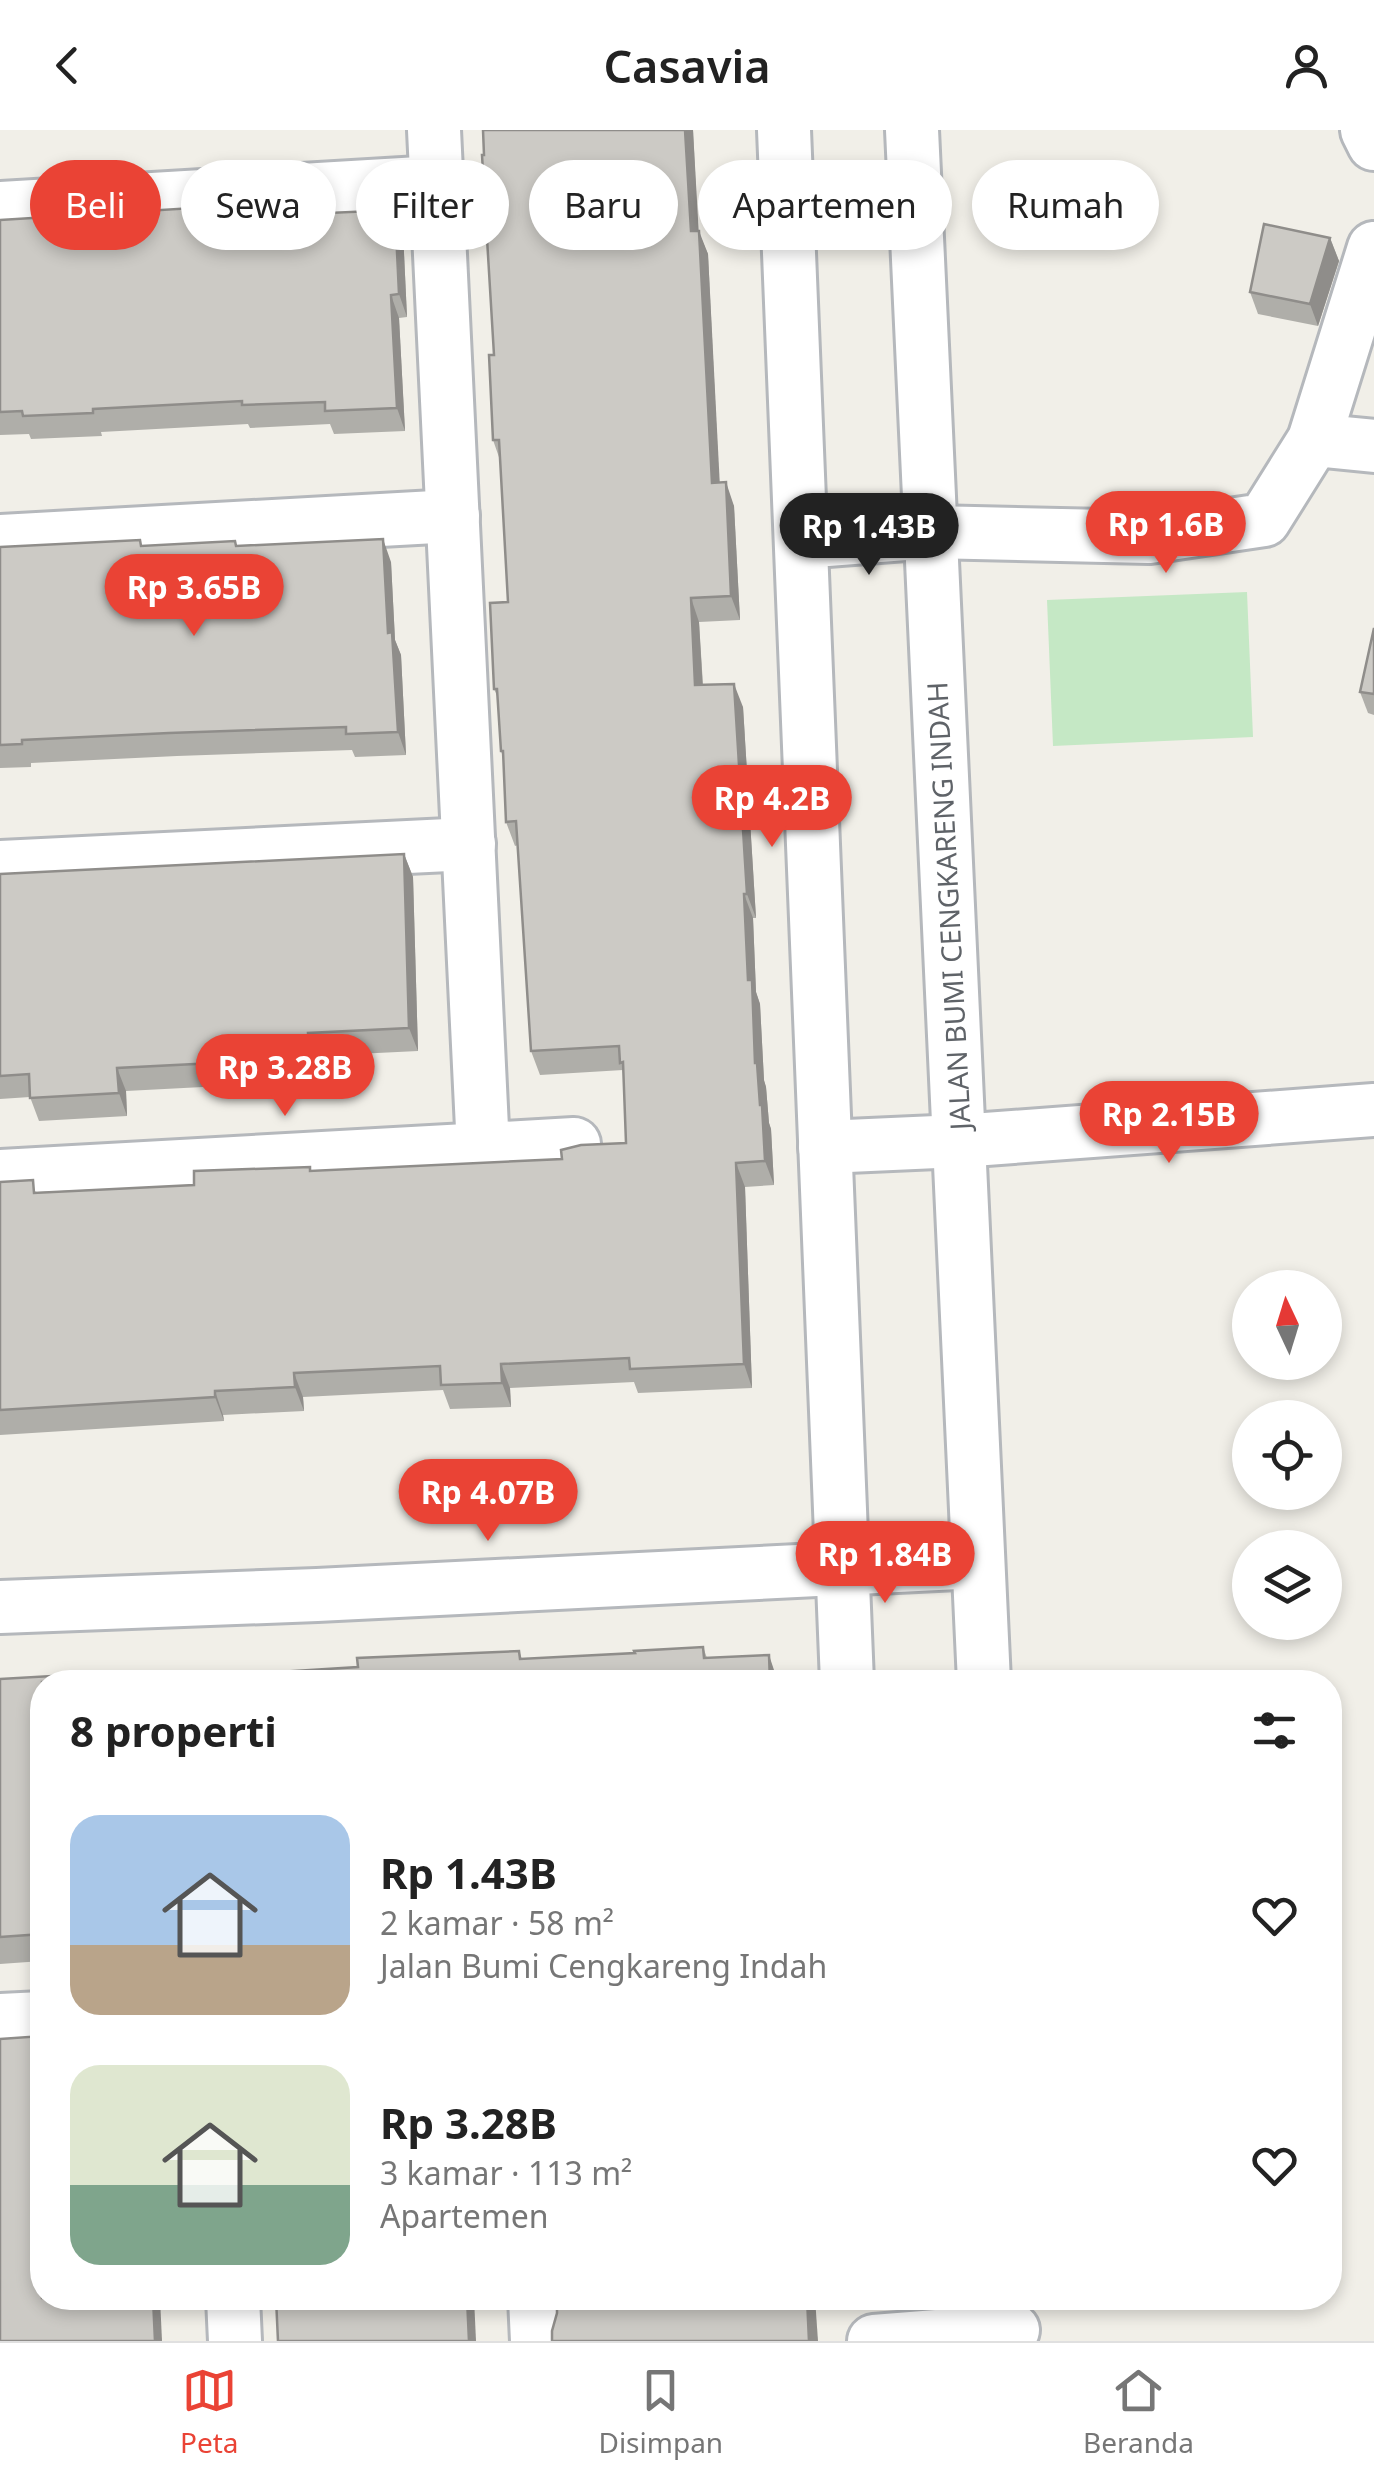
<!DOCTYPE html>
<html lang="id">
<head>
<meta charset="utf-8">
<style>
	body { margin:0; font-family:"Noto Sans",sans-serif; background:#f2f2f2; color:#222; height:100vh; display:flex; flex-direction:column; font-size:38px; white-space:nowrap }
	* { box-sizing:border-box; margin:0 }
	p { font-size:32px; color:#767676 }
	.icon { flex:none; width:55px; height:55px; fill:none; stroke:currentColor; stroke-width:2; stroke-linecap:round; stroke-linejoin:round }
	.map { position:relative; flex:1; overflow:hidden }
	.side { position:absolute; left:30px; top:1540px; width:1312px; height:640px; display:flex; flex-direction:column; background:#fff; border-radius:40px; box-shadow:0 5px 15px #0003 }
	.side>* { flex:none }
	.banner { position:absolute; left:30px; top:30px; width:1315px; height:90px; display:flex; gap:20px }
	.needle { width:65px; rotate:356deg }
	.fabs { position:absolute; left:1232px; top:1140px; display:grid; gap:20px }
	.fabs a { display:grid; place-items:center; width:110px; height:110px; border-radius:50%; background:#fff; box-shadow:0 5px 15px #0003; font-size:50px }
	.price { position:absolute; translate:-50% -85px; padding:0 22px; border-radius:35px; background:#ea4335; color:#fff; font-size:32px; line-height:65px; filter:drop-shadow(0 2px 5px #0008) }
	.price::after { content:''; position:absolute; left:50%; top:60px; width:30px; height:22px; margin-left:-15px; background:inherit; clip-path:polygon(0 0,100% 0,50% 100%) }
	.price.current { background:#222; color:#fff }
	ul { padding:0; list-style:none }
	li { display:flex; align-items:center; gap:30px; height:250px; padding:0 40px }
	li span { display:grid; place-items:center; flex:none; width:280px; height:200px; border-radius:30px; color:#555 }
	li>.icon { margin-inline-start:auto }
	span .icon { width:120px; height:120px; fill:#fffc; stroke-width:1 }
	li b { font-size:42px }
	h2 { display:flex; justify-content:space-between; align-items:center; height:120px; padding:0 40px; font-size:42px }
	.chip { padding:0 35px; border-radius:45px; background:#fff; box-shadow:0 5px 15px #0003; font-size:35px; line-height:90px }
	.chip.current { background:#ea4335; color:#fff }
	header { display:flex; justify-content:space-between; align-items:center; height:130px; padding:0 40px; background:#fff; font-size:45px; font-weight:600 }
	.menu { display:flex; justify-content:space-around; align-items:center; height:140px; border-top:2px solid #e0e0e0; background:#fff; font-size:28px; color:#767676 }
	.menu a { display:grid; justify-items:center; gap:5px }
	.menu .current { color:#ea4335 }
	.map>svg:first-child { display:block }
	.green { fill:#c5e8c5 }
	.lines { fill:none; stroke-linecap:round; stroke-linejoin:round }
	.minor-casing { stroke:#b5b8bc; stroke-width:58 }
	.minor { stroke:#fff; stroke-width:52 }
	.wall { fill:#afaea9 }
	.shaded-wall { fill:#8f8d8a }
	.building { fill:#cccac5; stroke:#8f8d8a; stroke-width:2.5 }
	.labels { text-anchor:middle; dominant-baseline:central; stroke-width:9; stroke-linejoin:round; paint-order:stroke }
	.street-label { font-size:28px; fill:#5f6368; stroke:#fff }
</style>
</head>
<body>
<header><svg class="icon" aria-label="back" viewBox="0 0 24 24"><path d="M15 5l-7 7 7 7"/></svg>Casavia<svg class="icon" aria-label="person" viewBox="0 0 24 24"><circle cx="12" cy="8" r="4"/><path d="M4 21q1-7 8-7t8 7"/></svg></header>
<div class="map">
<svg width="1374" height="2211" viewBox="0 0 1374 2211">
	<rect width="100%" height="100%" fill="#f1efe8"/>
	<polygon class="green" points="1247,462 1253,607 1053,616 1047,470"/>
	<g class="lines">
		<defs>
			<g id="minor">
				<polyline points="434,0 483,1019"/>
				<polyline points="784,0 847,1552"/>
				<polyline points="912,0 984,1552"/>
				<polyline points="1367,0 1374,14"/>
				<polyline points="0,78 437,52"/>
				<polyline points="1314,310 1374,316"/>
				<polyline points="0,411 453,386"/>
				<polyline points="801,412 931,402 1149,407 1264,390 1314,310 1374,118"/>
				<polyline points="0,737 469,714"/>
				<polyline points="825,1017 959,1011 1374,980"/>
				<polyline points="0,1046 574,1014"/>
				<polyline points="0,1477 317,1465 978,1432"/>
				<polyline points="0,1890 42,1888"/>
				<polyline points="233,2168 235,2211"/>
				<polyline points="535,2168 537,2211"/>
				<polyline points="874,2211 1013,2200"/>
			</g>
		</defs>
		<use href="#minor" class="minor-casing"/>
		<use href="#minor" class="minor"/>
	</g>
	<g class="wall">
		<polygon points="693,0 698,101 708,124 719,352 734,376 740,490 699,492 703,555 743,577 756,788 753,788 756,862 760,874 764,951 766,957 769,993 771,999 774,1055 745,1057 752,1258 638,1263 634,1252 510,1258 511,1277 450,1279 443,1260 303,1267 304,1281 223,1285 224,1291 0,1305 0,1052 37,1062 194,1055 310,1037 311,1041 562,1029 626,1013 623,940 540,945 531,921 518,715 515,716 506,692 504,630 501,621 498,568 494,559 508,472 500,330 493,310 494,225"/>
		<polygon points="225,76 228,83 306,79 308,84 403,102 407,187 399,188 405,301 334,304 330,294 250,298 248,294 101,302 102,306 31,309 29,304 0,305 0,90"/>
		<polygon points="1330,108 1339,131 1318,196 1258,184 1250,162"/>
		<polygon points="140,410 142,416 237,416 391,432 395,510 401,525 406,625 355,627 352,620 177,626 31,633 31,637 0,638 0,417"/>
		<polygon points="1374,499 1374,585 1368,583 1360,562"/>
		<polygon points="404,724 413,747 418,921 316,926 318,947 222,952 222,956 126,961 127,986 39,991 30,967 0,969 0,744"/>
		<polygon points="703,1517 707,1528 42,1552 42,1831 0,1834 0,1549 69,1545 70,1549 244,1544 358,1537 519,1521 522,1529 635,1523"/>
	</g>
	<g class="shaded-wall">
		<polygon points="685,0 693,0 700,125 691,101"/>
		<polygon points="395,80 403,102 407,187 399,164"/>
		<polygon points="699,101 708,124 721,377 712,353"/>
		<polygon points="1330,108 1339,131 1318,196 1310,174"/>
		<polygon points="391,165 399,188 405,301 397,278"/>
		<polygon points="726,352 734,376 740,490 731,466"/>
		<polygon points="383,409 391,432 395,510 401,525 406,625 398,602 388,503"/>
		<polygon points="691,468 699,492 704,579 695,555"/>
		<polygon points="734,554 743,577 756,788 747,764"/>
		<polygon points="404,724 413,747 418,921 409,898"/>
		<polygon points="744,764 753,788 756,862 760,874 764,950 766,957 769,993 771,999 774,1055 765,1031 748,850"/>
		<polygon points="308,903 316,926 318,947 309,924"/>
		<polygon points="117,938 126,961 127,986 119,963"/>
		<polygon points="736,1033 745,1057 752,1258 744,1234"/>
		<polygon points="501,1234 510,1258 511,1277 502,1253"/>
		<polygon points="294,1243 303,1267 304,1281 295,1257"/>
		<polygon points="215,1261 223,1285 224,1291 215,1267"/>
		<polygon points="769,1525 778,1552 770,1552"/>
		<polygon points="153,2168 160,2168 162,2211 155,2211"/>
		<polygon points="467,2168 474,2168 476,2211 469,2211"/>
		<polygon points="807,2168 815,2168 818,2211 809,2211"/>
	</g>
	<g class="building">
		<polygon points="483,0 685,0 691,101 699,101 712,353 726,352 731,466 691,468 695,555 734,554 747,764 744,764 748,850 752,850 755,933 757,933 760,975 762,975 765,1031 736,1033 744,1234 630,1239 629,1228 501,1234 502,1253 441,1255 440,1236 294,1243 295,1257 215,1261 215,1267 0,1280 0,1052 33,1050 34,1063 194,1055 194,1041 310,1037 310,1041 562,1029 561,1020 581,1015 626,1013 623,932 620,933 619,916 531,921 516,691 506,692 503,621 501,621 497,559 494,559 490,473 508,472 499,310 493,310 489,225 494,225 482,25 484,25"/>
		<polygon points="225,76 226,83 306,79 306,84 395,80 399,164 391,165 397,278 325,281 325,272 242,275 242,271 93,279 93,283 23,286 22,281 0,282 0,90"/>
		<polygon points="1264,94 1330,108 1310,174 1250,162"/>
		<polygon points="383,409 388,503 392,502 398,602 346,604 346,597 169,603 22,610 22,614 0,615 0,417 140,410 141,416 235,411 236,416"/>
		<polygon points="1374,498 1374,564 1360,562"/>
		<polygon points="404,724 409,898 308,903 309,924 214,929 214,933 117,938 119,963 30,968 29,944 0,946 0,744"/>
		<polygon points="703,1517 704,1528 769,1525 770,1552 42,1552 42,1804 0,1807 0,1549 69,1545 69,1549 244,1544 358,1537 357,1528 519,1521 520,1529 635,1523 634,1521"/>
		<polygon points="42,1906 42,2168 153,2168 155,2211 0,2211 0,1909"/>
		<polygon points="276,2168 467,2168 469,2211 278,2211"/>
		<polygon points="557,2168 807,2168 809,2211 552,2211 552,2201 557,2183"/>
	</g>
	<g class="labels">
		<g class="street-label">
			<text transform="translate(948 776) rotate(-93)">JALAN BUMI CENGKARENG INDAH</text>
		</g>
	</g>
</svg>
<div class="fabs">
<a><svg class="needle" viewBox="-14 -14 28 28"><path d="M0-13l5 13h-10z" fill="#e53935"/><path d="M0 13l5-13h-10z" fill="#767676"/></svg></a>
<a><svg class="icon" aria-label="locate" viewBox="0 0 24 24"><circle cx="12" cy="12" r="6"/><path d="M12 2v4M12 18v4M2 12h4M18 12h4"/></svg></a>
<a><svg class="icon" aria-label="layers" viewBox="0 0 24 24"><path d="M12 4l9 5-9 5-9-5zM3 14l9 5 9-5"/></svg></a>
</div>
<b class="price" style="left:1166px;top:446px">Rp 1.6B</b>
<b class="price current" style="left:869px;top:448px">Rp 1.43B</b>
<b class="price" style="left:194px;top:509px">Rp 3.65B</b>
<b class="price" style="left:772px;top:720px">Rp 4.2B</b>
<b class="price" style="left:285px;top:989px">Rp 3.28B</b>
<b class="price" style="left:1169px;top:1036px">Rp 2.15B</b>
<b class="price" style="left:488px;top:1414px">Rp 4.07B</b>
<b class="price" style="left:885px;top:1476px">Rp 1.84B</b>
<div class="banner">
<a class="chip current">Beli</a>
<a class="chip">Sewa</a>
<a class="chip">Filter</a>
<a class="chip">Baru</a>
<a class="chip">Apartemen</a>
<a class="chip">Rumah</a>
</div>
<section class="side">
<h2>8 properti<svg class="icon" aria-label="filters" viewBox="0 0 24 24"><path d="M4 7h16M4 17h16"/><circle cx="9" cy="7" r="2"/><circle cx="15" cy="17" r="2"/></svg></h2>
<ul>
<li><span style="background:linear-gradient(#a9c7e8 65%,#b9a48a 0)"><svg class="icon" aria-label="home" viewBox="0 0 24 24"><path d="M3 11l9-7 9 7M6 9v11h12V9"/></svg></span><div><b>Rp 1.43B</b><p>2 kamar · 58 m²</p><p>Jalan Bumi Cengkareng Indah</p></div><svg class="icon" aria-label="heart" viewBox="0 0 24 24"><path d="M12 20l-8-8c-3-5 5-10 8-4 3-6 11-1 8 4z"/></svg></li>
<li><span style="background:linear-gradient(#dfe7d0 60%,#7fa58c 0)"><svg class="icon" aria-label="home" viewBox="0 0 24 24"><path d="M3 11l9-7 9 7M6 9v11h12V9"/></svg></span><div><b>Rp 3.28B</b><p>3 kamar · 113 m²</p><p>Apartemen</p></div><svg class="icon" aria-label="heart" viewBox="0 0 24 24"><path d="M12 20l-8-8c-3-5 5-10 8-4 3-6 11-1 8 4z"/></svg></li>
</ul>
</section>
</div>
<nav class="menu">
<a class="current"><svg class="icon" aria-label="map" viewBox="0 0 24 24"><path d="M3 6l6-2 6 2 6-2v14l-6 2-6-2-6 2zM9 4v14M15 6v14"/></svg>Peta</a>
<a><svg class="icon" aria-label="saved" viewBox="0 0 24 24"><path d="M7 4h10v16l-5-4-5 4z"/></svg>Disimpan</a>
<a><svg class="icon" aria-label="home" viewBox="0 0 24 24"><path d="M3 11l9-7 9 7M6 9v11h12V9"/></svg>Beranda</a>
</nav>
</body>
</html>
